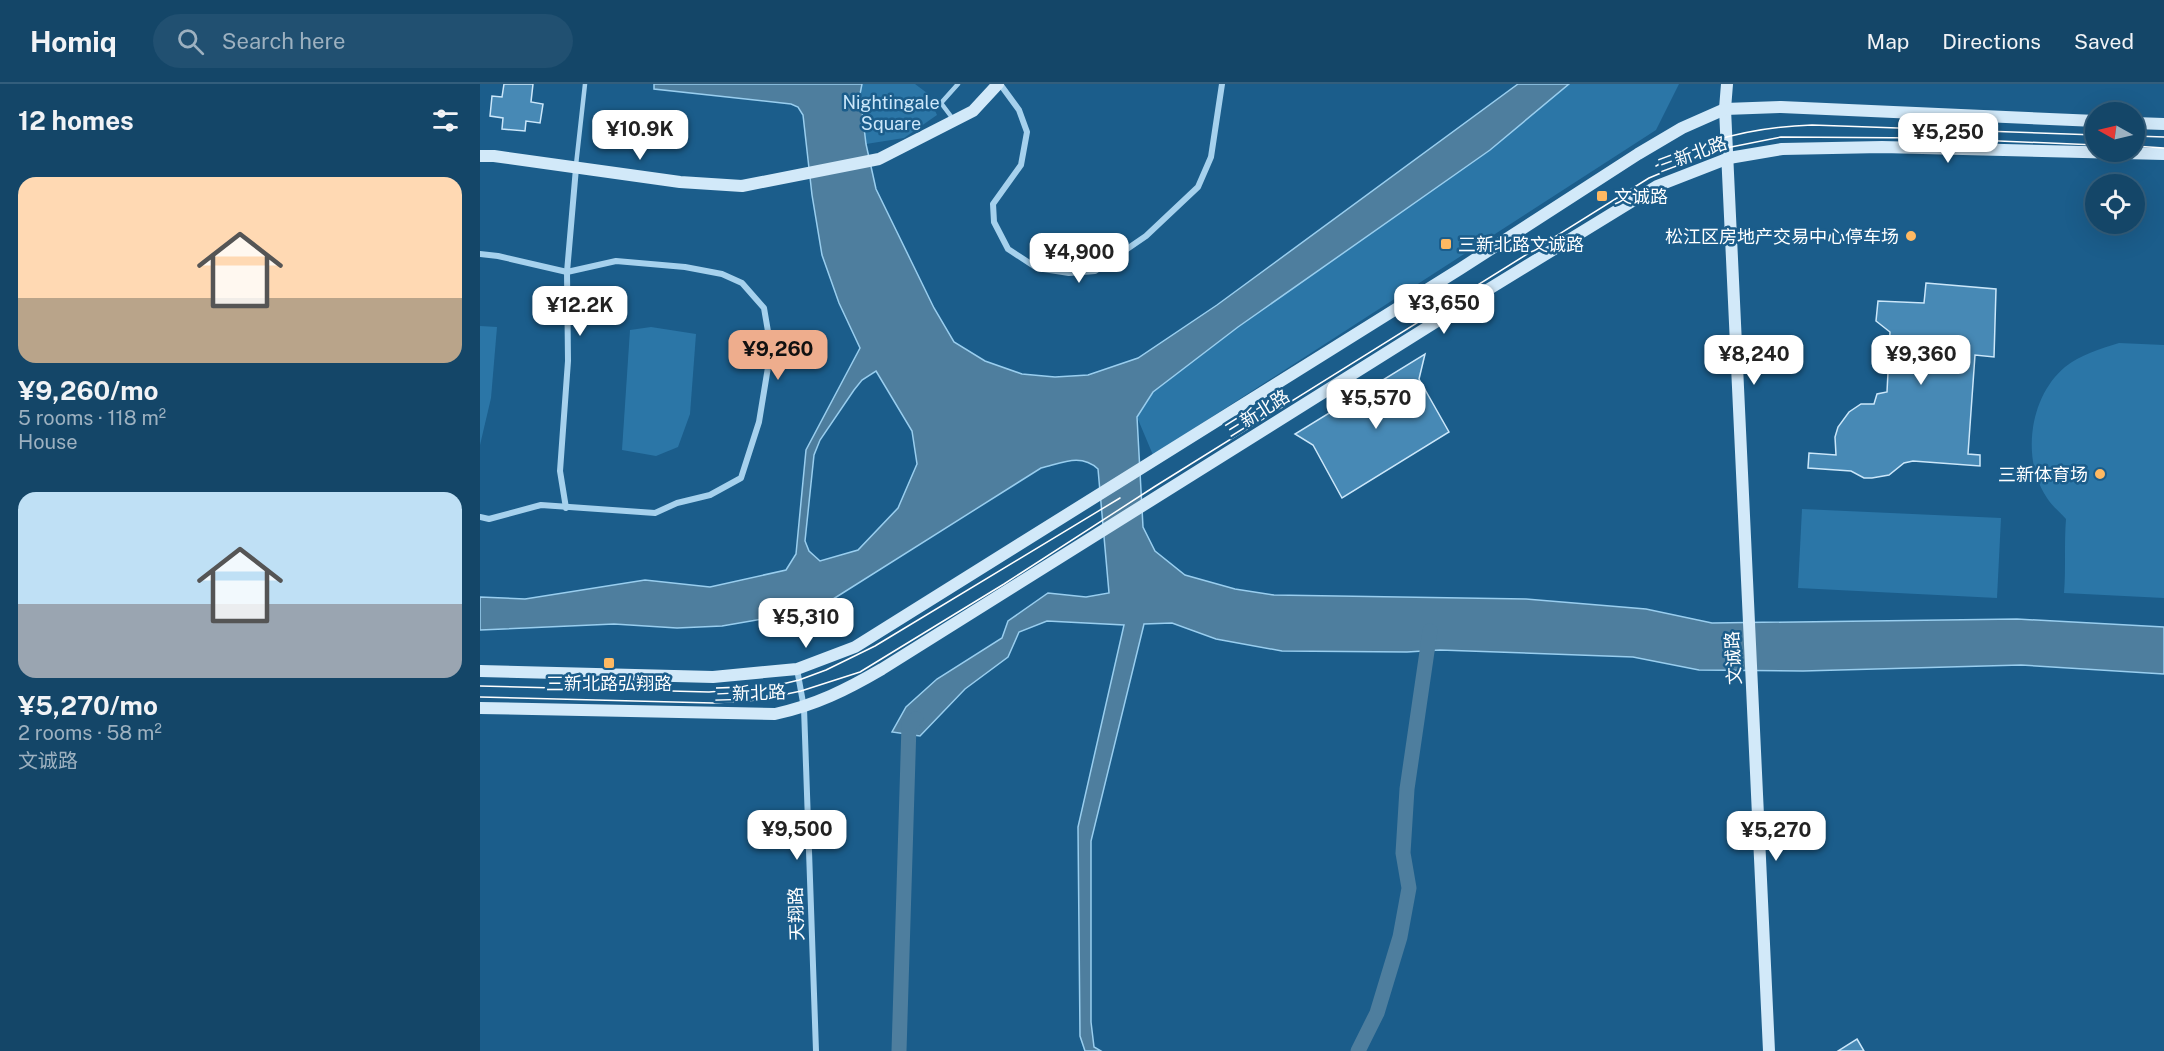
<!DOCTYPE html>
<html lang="en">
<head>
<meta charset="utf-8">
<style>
	body { margin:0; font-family:"Public Sans","Noto Sans SC",sans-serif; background:#215071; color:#f1f3f6; height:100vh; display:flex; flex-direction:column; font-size:22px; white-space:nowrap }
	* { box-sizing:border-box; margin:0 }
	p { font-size:20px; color:#9db1c0 }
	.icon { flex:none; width:33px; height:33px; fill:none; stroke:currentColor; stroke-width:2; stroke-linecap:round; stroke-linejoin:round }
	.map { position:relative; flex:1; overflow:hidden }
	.side { display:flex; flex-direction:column; background:#144668; width:480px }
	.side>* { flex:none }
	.needle { width:39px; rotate:278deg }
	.fabs { position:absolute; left:1605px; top:18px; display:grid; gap:12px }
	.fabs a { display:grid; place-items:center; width:60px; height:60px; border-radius:50%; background:#144668; box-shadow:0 6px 24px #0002,0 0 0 2px #335e7c; font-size:30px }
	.price { position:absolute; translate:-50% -51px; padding:0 14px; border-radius:12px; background:#fff; color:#222; font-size:20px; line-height:39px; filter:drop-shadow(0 2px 3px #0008) }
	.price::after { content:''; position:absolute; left:50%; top:36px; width:18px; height:14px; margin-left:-9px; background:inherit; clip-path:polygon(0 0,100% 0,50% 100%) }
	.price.active { background:#eead8d; color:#111 }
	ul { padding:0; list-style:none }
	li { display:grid; align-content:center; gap:12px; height:318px; padding:0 18px }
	li span { display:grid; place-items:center; height:186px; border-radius:18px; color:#555 }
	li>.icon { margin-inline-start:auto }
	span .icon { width:108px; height:108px; fill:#fffc; stroke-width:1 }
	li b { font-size:26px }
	h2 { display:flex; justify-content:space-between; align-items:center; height:72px; padding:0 18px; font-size:26px }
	header { display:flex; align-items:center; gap:36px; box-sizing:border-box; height:84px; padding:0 30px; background:#144668; border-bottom:2px solid #335e7c }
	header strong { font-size:28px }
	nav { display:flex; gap:33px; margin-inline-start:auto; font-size:21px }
	.search { width:420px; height:54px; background:#215071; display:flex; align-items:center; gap:15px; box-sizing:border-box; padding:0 21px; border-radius:33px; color:#9db1c0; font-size:22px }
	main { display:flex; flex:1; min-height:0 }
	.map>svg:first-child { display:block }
	.green { fill:#2b76a7 }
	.water { fill:#4e7e9e; stroke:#99ceef; stroke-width:1.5; fill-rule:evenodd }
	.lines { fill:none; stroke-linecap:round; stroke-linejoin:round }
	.canal { stroke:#4e7e9e; stroke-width:15 }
	.building { fill:#4789b5; stroke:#cbe7fa; stroke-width:1.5 }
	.lane { stroke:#a6d1ed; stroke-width:4.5 }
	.street { stroke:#a6d1ed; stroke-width:6 }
	.secondary { stroke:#d2e9f9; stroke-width:12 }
	.tram { stroke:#fff; stroke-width:1.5 }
	.poi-dot { fill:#ffb962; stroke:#1b5d8b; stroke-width:2 }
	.labels { text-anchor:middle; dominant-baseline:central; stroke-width:5; stroke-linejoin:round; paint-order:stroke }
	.park-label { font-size:18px; fill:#cbe7fa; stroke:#1b5d8b }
	.street-label { font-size:18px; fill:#fff; stroke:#1b5d8b }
	.poi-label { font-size:18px; fill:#fff; stroke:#1b5d8b; text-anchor:start }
</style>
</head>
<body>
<header>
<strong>Homiq</strong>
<div class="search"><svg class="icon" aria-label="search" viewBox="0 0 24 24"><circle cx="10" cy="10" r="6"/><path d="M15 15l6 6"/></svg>Search here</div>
<nav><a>Map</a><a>Directions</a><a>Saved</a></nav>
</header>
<main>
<section class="side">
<h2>12 homes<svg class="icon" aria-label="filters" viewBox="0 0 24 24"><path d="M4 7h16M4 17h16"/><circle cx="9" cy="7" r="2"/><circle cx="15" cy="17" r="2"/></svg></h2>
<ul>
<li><span style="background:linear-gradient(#ffd9b3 65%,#b9a48a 0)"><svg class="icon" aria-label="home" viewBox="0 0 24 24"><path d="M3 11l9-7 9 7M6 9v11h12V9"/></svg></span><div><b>¥9,260/mo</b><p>5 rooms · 118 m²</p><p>House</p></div></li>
<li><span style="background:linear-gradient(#bfe0f5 60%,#9aa5b1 0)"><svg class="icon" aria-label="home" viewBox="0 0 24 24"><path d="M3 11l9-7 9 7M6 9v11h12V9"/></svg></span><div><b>¥5,270/mo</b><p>2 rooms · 58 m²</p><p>文诚路</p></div></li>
</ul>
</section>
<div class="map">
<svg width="1684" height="967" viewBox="0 0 1684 967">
	<rect width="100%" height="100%" fill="#1b5d8b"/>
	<g class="green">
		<polygon points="382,0 435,0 447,9 457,31 424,54 386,60 380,10"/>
		<polygon points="1089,0 1199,0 1176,46 673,371 657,333 673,308 758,243 1010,66"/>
		<polygon points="0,242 17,243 11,314 0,361"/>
		<polygon points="171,243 216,250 210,330 198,363 176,372 142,366 150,246"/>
		<path d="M1639,259L1684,261V514L1584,509C1586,484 1584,460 1586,435C1580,428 1572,422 1567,414C1541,376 1549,313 1585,283C1600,271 1620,265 1639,259Z"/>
		<polygon points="1322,425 1521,434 1517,514 1318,504"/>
	</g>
	<path class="water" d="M174,0H382L380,10L386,60L396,105L454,224L474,258L505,277L542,290L575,293L608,291L658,274L737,221L1038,0H1089L1010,66L758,243L673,308L657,333L663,443L675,467L705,491L755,505L794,511L1046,515L1166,525L1232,539L1537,535L1684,543V590L1541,581L1323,587L1219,586L1153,573L960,566L927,568L802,567L736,555L692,539L664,540L611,757V938L614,963L621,967H605L600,952L598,743L644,541L567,537L539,548L528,573L485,605L440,652L412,648L426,623L457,595L522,554L528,537L568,509L606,513L629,509L618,385C601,369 582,379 561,384L350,517L330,527L242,542L197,544L134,540L0,546V513L45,515L165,496L230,503L306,486L316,470L326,366L380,264L359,219L342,171L332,111L323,31L318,23L311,20L174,5ZM396,287L432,347L437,380L418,424L378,466L340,477L329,467L325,457L334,371L340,356L374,306L382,296Z"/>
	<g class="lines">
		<g class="canal">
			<polyline points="419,967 429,641 436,635"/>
			<polyline points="878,967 897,929 920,853 929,804 923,769 927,705 950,547"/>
		</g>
	</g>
	<g class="building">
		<polygon points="24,0 53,0 51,18 63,20 60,39 46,37 45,47 22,45 23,34 10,32 12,12 22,13"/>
		<polygon points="1446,199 1516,205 1514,273 1495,271 1488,370 1500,371 1500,382 1433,377 1424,379 1409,391 1392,394 1384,394 1371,387 1328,384 1329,369 1356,371 1355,353 1358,343 1369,328 1381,320 1394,320 1397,310 1407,308 1410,248 1396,237 1398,217 1444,219"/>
		<polygon points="945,270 939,295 969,348 862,414 833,361 815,350"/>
		<polygon points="1377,955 1384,967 1358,967"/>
	</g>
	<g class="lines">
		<g class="lane">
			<polyline points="473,35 461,19 478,0"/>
			<polyline points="96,81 105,0"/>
		</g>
		<g class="street">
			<polyline points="520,0 539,26 547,48 541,81 513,120 514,138 528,165 557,184 589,189 615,187 666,152 718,103 731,73 742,0"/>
			<polyline points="0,170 18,172 87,188 136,177 205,183 242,190 262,199 284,224 291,265 279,338 261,394 230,411 197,419 175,429 61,421 9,435 0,433"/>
			<polyline points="86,424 80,387 88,277 87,188 96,84"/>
			<polyline points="317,585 324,624 336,967"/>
		</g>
		<g class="secondary">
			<polyline points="1247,0 1245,25 1289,967"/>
			<polyline points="1654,39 1684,40"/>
			<polyline points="0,72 14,72 200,98 262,102 399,75 493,27 518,0"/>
			<polyline points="0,587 233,593 317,585 375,563 980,185 1158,70 1202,44 1245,25 1301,23 1616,37"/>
			<path d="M0,624L295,630C336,621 366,606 402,585L978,224L1177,102L1249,74L1302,65L1402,63L1684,70"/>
		</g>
		<g class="tram">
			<polyline points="1654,52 1684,53"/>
			<polyline points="1654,62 1684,64"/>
			<path d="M1176,82C1224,54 1277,43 1332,41L1616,51"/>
			<polyline points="0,602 229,608 290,603 319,596 346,586 395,562 640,414"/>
			<polyline points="0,613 233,619 278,616 321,607 380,588 524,500 674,403 1169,94 1236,66 1301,53 1449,54 1616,61"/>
		</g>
	</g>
	<g class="poi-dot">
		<rect x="1116" y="106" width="12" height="12" rx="3"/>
		<circle cx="1431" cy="152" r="6"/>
		<rect x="960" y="154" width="12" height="12" rx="3"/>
		<circle cx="1620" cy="390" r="6"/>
		<rect x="123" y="573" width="12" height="12" rx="3"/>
	</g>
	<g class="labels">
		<g class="park-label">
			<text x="411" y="18">Nightingale<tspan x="411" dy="21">Square</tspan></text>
		</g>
		<g class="street-label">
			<text transform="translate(1212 70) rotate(-20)">三新北路</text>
			<text transform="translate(777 329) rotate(-32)">三新北路</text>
			<text transform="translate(1253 574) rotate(-93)">文诚路</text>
			<text transform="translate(270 609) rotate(-2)">三新北路</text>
			<text transform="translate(316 830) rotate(-92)">天翔路</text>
		</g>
		<g class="poi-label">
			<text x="1134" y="112">文诚路</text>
			<text x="1419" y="152" text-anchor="end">松江区房地产交易中心停车场</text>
			<text x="978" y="160">三新北路文诚路</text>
			<text x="1608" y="390" text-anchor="end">三新体育场</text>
			<text x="129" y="599" text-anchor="middle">三新北路弘翔路</text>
		</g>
	</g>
</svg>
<div class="fabs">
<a><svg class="needle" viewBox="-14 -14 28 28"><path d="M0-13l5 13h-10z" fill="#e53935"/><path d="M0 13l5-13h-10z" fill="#9db1c0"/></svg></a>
<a><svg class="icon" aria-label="locate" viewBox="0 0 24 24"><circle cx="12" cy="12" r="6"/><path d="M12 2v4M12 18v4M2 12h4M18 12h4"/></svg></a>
</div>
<b class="price" style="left:160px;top:77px">¥10.9K</b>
<b class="price" style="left:1468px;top:80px">¥5,250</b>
<b class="price" style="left:599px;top:200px">¥4,900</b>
<b class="price" style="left:964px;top:251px">¥3,650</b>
<b class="price" style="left:100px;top:253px">¥12.2K</b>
<b class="price active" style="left:298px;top:297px">¥9,260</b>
<b class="price" style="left:1274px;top:302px">¥8,240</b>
<b class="price" style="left:1441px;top:302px">¥9,360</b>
<b class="price" style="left:896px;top:346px">¥5,570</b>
<b class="price" style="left:326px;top:565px">¥5,310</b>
<b class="price" style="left:317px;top:777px">¥9,500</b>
<b class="price" style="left:1296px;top:778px">¥5,270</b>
</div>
</main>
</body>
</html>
